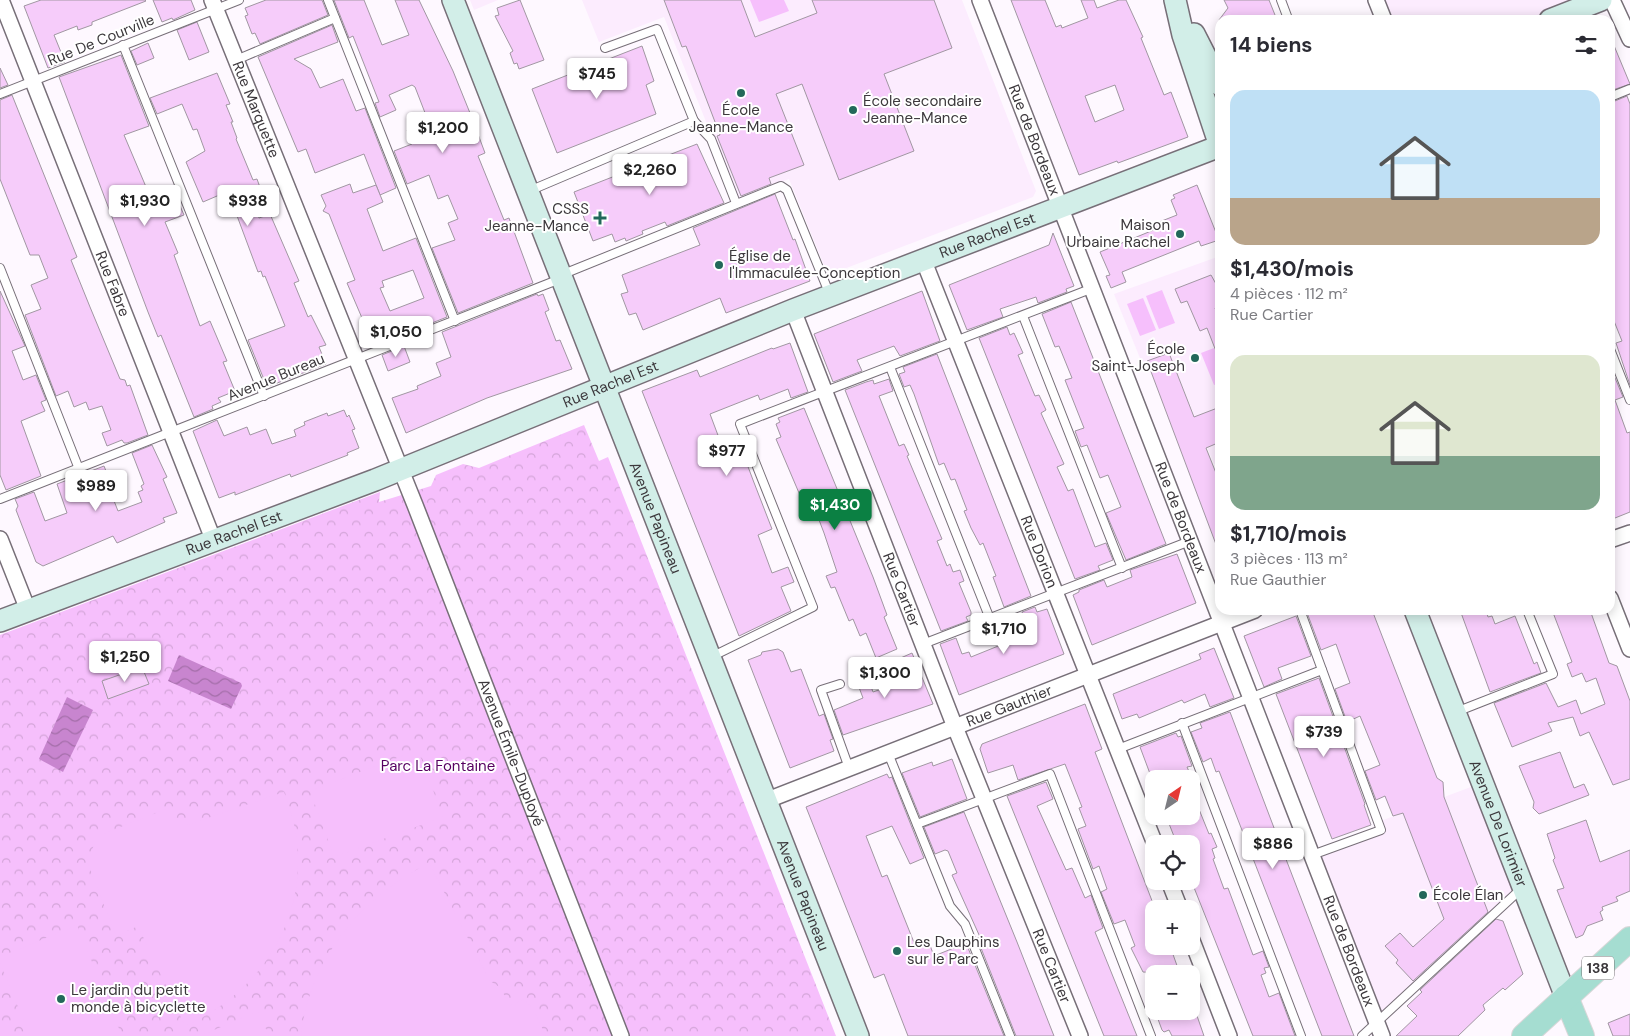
<!DOCTYPE html>
<html lang="fr">
<head>
<meta charset="utf-8">
<style>
	body { margin:0; font-family:"DM Sans",sans-serif; background:#f7f7f7; color:#2b2b33; height:100vh; display:flex; flex-direction:column; font-size:19px; white-space:nowrap }
	* { box-sizing:border-box; margin:0 }
	p { font-size:16px; color:#7c7c81 }
	.icon { flex:none; width:28px; height:28px; fill:none; stroke:currentColor; stroke-width:2; stroke-linecap:round; stroke-linejoin:round }
	.map { position:relative; flex:1; overflow:hidden }
	.side { position:absolute; left:1215px; top:15px; width:400px; height:600px; display:flex; flex-direction:column; background:#fff; border-radius:15px; box-shadow:0 2px 12px #0003 }
	.side>* { flex:none }
	.needle { width:32px; rotate:35deg }
	.buttons { position:absolute; left:1145px; top:770px; display:grid; gap:10px }
	.buttons a { display:grid; place-items:center; width:55px; height:55px; border-radius:10px; background:#fff; box-shadow:0 2px 12px #0003; font-size:25px }
	.price { position:absolute; translate:-50% -42px; padding:0 11px; border-radius:5px; background:#fff; color:#222; font-size:16px; line-height:32px; filter:drop-shadow(0 1px 2px #0008) }
	.price::after { content:''; position:absolute; left:50%; top:30px; width:15px; height:11px; margin-left:-8px; background:inherit; clip-path:polygon(0 0,100% 0,50% 100%) }
	.price.active { background:#0b8043; color:#fff }
	ul { padding:0; list-style:none }
	li { display:grid; align-content:center; gap:10px; height:265px; padding:0 15px }
	li span { display:grid; place-items:center; height:155px; border-radius:15px; color:#555 }
	li>.icon { margin-inline-start:auto }
	span .icon { width:90px; height:90px; fill:#fffc; stroke-width:1 }
	li b { font-size:21px }
	h2 { display:flex; justify-content:space-between; align-items:center; height:60px; padding:0 15px; font-size:21px }
	.map>svg:first-child { display:block }
	.built { fill:#fcecfe }
	.park { fill:url(#park-crowns) }
	.pitch { fill:#f6bffc }
	.water { fill:url(#water-waves) }
	.building { fill:#f6ccfa; stroke:#a197a2; fill-rule:evenodd }
	.lines { fill:none; stroke-linecap:round; stroke-linejoin:round }
	.lane-casing { stroke:#776f78; stroke-width:10 }
	.street-casing { stroke:#776f78; stroke-width:18 }
	.secondary-casing { stroke:#776f78; stroke-width:24 }
	.primary-casing { stroke:#d8d7d8; stroke-width:26 }
	.lane { stroke:#fff; stroke-width:8 }
	.street { stroke:#fff; stroke-width:15 }
	.secondary { stroke:#d2eee8; stroke-width:21 }
	.primary { stroke:#a5ddd1; stroke-width:24 }
	.poi-dot { fill:#23685a; stroke:#fff; stroke-width:2 }
	.labels { text-anchor:middle; dominant-baseline:central; stroke-width:4; stroke-linejoin:round; paint-order:stroke }
	.shield { fill:#fff; stroke:#767476; stroke-width:1 }
	.shield-label { font-size:14px; font-weight:bold; fill:#3c383c }
	.street-label { font-size:15px; fill:#3c383c; stroke:#fff }
	.poi-label { font-size:15px; fill:#3c383c; stroke:#fff; text-anchor:start }
	.park-label { font-size:15px; fill:#570061; stroke:#fff }
</style>
</head>
<body>
<div class="map">
<svg width="1630" height="1036" viewBox="0 0 1630 1036">
	<defs>
		<pattern id="park-crowns" width="20" height="18" patternUnits="userSpaceOnUse" patternTransform="scale(1.25)"><rect width="20" height="18" fill="#f6bffc"/><path d="M2 6a3 3 0 1 1 6 0M12 15a3 3 0 1 1 6 0" fill="none" stroke="#d4a5d9"/></pattern>
		<pattern id="water-waves" width="16" height="10" patternUnits="userSpaceOnUse" patternTransform="scale(1.25)"><rect width="16" height="10" fill="#c885cf"/><path d="M0 5q4-4 8 0t8 0" fill="none" stroke="#a46ea9"/></pattern>
	</defs>
	<rect width="100%" height="100%" fill="#fef8ff"/>
	<g class="built">
		<polygon points="470,0 498,0 474,10"/>
		<polygon points="582,0 962,0 1036,191 1033,197 828,275 789,179 737,199 664,17 599,42"/>
		<polygon points="1377,0 1601,0 1550,20 1384,20"/>
		<polygon points="1220,256 1220,462 1214,464 1169,353 1142,363 1114,294"/>
		<polygon points="1484,782 1523,887 1376,1023 1316,855 1381,830 1378,822"/>
	</g>
	<polygon class="park" points="584,425 599,461 608,457 836,1036 0,1036 0,635 380,492 379,502 431,486 436,475 463,464 479,468"/>
	<g class="pitch">
		<polygon points="750,0 784,0 789,11 759,22"/>
		<polygon points="1162,290 1175,323 1159,329 1146,296"/>
		<polygon points="1143,298 1156,330 1140,336 1127,304"/>
		<polygon points="1214,348 1220,363 1220,383 1214,385 1201,353"/>
		<polygon points="418,750 443,817 334,857 310,791"/>
		<path d="M284,792C323,888 278,984 185,1026L138,926L116,936L87,861L98,836L171,807L179,828Z"/>
		<path d="M429,863L490,981L501,988L509,1006L524,999L533,1009L546,1036H301C309,959 362,897 429,863Z"/>
		<polygon points="77,925 122,1036 30,1036 0,963 0,957"/>
		<polygon points="258,1011 269,1036 200,1036"/>
	</g>
	<g class="water">
		<polygon points="179,655 241,683 242,686 231,709 168,681"/>
		<polygon points="67,697 93,710 63,772 39,759"/>
	</g>
	<g class="building">
		<polygon points="41,0 145,0 146,1 92,22 92,25 78,30 77,26 54,35 65,62 48,68 24,6"/>
		<polygon points="153,0 191,0 195,10 173,20 172,18 162,22"/>
		<polygon points="266,0 322,0 328,15 260,44 255,33 252,34 245,16 248,15 245,8"/>
		<polygon points="334,0 364,0 382,45 409,35 395,0 419,0 453,71 472,118 485,153 478,156 504,220 509,218 533,283 458,313 432,248 455,240 448,223 458,219 448,195 438,199 429,175 407,184 394,151 412,144 407,130 426,122 425,119 427,118 415,87 412,85 389,95 396,110 380,117 375,103 379,102 353,36 349,38"/>
		<polygon points="520,0 544,60 519,69 517,63 514,64 510,53 513,51 495,16 499,15 497,8"/>
		<polygon points="664,0 741,0 755,37 817,13 812,0 934,0 952,48 884,74 914,151 839,180 802,84 776,94 804,165 769,178 771,184 741,196 717,136 720,135 686,46 682,47"/>
		<path d="M1011,0H1045L1056,27L1061,25L1062,28L1088,18L1081,0H1094L1097,8L1119,0H1126L1143,37L1141,38L1164,95L1171,92L1188,137L1118,163L1117,161L1079,175ZM1115,85L1124,110L1095,122L1085,96Z"/>
		<polygon points="1224,0 1269,0 1277,20 1219,20 1228,8"/>
		<polygon points="197,22 209,52 189,60 177,30"/>
		<polygon points="332,25 338,42 294,59 311,69 320,88 343,79 356,111 365,108 396,188 380,195 364,154 315,173 306,149 298,152 258,57"/>
		<polygon points="1610,36 1630,84 1610,91"/>
		<polygon points="148,43 154,58 137,65 131,51"/>
		<polygon points="642,46 654,81 646,85 656,114 557,153 532,89"/>
		<polygon points="121,55 149,126 124,135 152,201 174,192 184,215 165,222 178,253 174,255 200,326 210,321 227,361 223,362 235,391 218,398 221,402 212,406 213,409 194,417 161,335 158,337 148,312 59,77"/>
		<polygon points="0,68 8,85 0,88"/>
		<polygon points="217,73 230,104 226,105 233,122 231,122 237,138 236,139 253,180 257,179 262,193 251,197 259,218 270,214 299,281 294,283 308,317 311,315 326,345 319,347 326,364 267,387 248,340 285,326 265,276 263,277 261,271 258,272 230,197 226,199 224,193 203,202 186,162 205,151 197,129 193,130 182,104 157,114 150,98"/>
		<polygon points="12,95 77,257 71,260 90,307 120,379 125,380 127,386 130,385 148,435 127,443 124,443 122,440 107,446 102,433 111,430 102,406 89,410 86,402 74,407 68,391 56,396 25,315 41,309 31,285 48,278 39,255 30,255 0,179 0,100"/>
		<polygon points="1627,96 1630,104 1630,385 1616,343 1622,341 1610,311 1610,103"/>
		<polygon points="697,144 724,203 667,226 665,222 642,231 643,234 626,241 625,238 615,242 612,234 593,241 574,192"/>
		<path d="M350,184L353,193L376,185L383,202L367,209L383,251L416,238L447,317L374,346L347,283L355,280L329,214L323,211L326,206L321,195ZM413,270L424,298L390,311L380,288L384,287L382,281Z"/>
		<polygon points="1197,185 1219,240 1201,246 1199,241 1122,272 1126,282 1111,288 1106,276 1110,275 1100,252 1156,229 1154,224 1177,215 1171,200 1175,198 1173,195"/>
		<polygon points="775,194 793,240 795,239 810,281 726,313 720,298 643,330 636,313 629,315 621,294 628,292 622,275 700,245 693,228"/>
		<polygon points="1053,233 1074,286 1066,289 1067,292 1038,303 1036,297 1000,309 1003,317 967,330 949,285 1049,245"/>
		<polygon points="1211,275 1220,291 1220,306 1215,308 1220,321 1219,359 1207,328 1200,331 1187,301 1181,303 1175,289"/>
		<polygon points="0,291 25,346 12,351 23,380 36,375 46,400 41,402 45,411 21,421 41,476 6,490 0,475"/>
		<polygon points="922,291 940,341 900,356 894,346 857,360 862,371 833,382 814,334"/>
		<polygon points="537,294 538,296 543,294 549,310 545,312 556,341 560,340 572,369 487,398 406,433 392,398 418,389 417,386 441,376 436,363 451,357 442,332"/>
		<polygon points="1071,302 1166,544 1126,560 1106,513 1121,507 1108,475 1100,478 1087,445 1081,447 1075,431 1084,428 1065,380 1072,378 1059,346 1055,347 1042,314"/>
		<polygon points="1007,327 1010,335 1014,333 1023,353 1018,355 1035,396 1039,395 1046,410 1041,413 1064,464 1057,467 1068,491 1073,489 1095,547 1106,543 1113,560 1098,566 1100,570 1075,579 979,338"/>
		<polygon points="790,343 808,392 791,398 788,389 760,400 758,395 710,414 722,446 738,440 753,480 772,529 758,535 772,573 788,567 794,582 781,587 791,611 739,636 642,391 697,370 700,377 772,348 773,349"/>
		<polygon points="404,346 410,362 388,371 382,355"/>
		<polygon points="1169,353 1194,417 1220,407 1220,442 1206,448 1220,483 1220,555 1147,361"/>
		<polygon points="937,354 1031,596 1004,607 993,577 996,576 983,543 980,545 971,528 964,511 967,510 955,479 951,480 944,463 939,465 914,394 910,385 904,387 899,374 905,372 903,367"/>
		<polygon points="1613,373 1623,397 1615,400 1627,433 1630,432 1630,512 1610,520 1610,374"/>
		<polygon points="889,379 893,391 879,396 899,446 904,444 909,455 907,456 942,539 937,541 947,566 950,564 953,572 960,570 964,581 959,583 971,612 971,615 966,617 968,621 941,631 845,390 866,382 873,380 874,384"/>
		<polygon points="804,408 873,577 887,615 884,617 897,649 876,658 866,633 860,636 853,619 849,621 835,587 831,588 826,576 837,572 824,533 813,504 805,507 776,439 781,437 776,424 780,422 778,418"/>
		<polygon points="344,410 347,417 349,415 355,429 352,430 359,448 347,453 348,455 291,477 290,474 235,495 235,492 219,498 193,431 217,420 224,436 247,427 250,435 266,429 272,444 296,436 294,430 305,425 304,422 327,413 328,416"/>
		<polygon points="152,445 167,477 163,479 177,513 163,518 165,522 117,543 113,536 43,566 36,562 16,510 18,506 15,499 34,492 45,521 67,513 57,484 104,466 112,486 109,488 118,511 142,502 138,492 143,490 141,486 144,484 132,453"/>
		<polygon points="1177,554 1196,603 1092,645 1073,595 1079,592 1079,590 1104,580 1107,587 1132,577 1130,570"/>
		<polygon points="1035,607 1037,612 1047,609 1064,654 959,695 940,644 956,638 962,654 969,652 971,657 1028,634 1027,631 1030,630 1022,612"/>
		<polygon points="1306,610 1372,610 1437,778 1443,782 1444,797 1488,912 1413,981 1396,963 1398,960 1385,946 1400,933 1413,947 1444,919 1403,813 1393,816 1385,796 1376,800 1365,771 1380,765 1360,716 1347,722 1335,689 1350,683 1336,644 1321,650"/>
		<polygon points="1460,610 1486,610 1488,617 1492,616 1495,624 1515,616 1534,664 1537,662 1541,673 1490,692"/>
		<polygon points="1552,610 1590,610 1609,663 1617,666 1630,701 1630,779 1613,785 1589,732 1580,736 1573,717 1548,723 1552,731 1512,747 1494,703 1546,683 1558,707 1576,700 1581,714 1605,704 1596,678 1586,682 1582,673 1572,677 1567,664 1572,662"/>
		<polygon points="1296,616 1311,656 1278,668 1282,679 1264,687 1244,636"/>
		<polygon points="1214,648 1234,698 1210,707 1205,694 1184,703 1182,700 1139,718 1137,714 1122,719 1113,694 1201,659 1199,654"/>
		<polygon points="778,649 783,652 791,672 801,669 819,716 824,714 833,739 830,740 834,751 790,768 748,660 761,655 762,652"/>
		<polygon points="912,653 933,704 843,735 834,710 863,698 854,674 865,670 873,692 904,681 896,660"/>
		<polygon points="142,667 149,684 108,699 102,681"/>
		<polygon points="1319,678 1365,804 1364,805 1371,825 1332,839 1276,694"/>
		<polygon points="1085,704 1102,749 1095,752 1154,906 1154,946 1170,946 1180,974 1143,972 1131,948 1135,946 1125,920 1114,924 1101,892 1107,889 1099,866 1093,869 1078,829 1086,826 1079,808 1082,807 1065,764 1018,780 1013,765 988,773 980,749 982,744"/>
		<polygon points="1230,712 1279,841 1354,1036 1322,1036 1219,771 1216,772 1211,758 1203,762 1191,732 1202,728 1200,723"/>
		<polygon points="1176,733 1178,737 1181,736 1192,766 1187,767 1191,776 1183,779 1152,779 1140,747"/>
		<polygon points="1560,752 1574,788 1584,784 1589,795 1539,814 1533,808 1534,802 1519,766"/>
		<polygon points="952,759 967,799 920,817 902,773 932,762 933,766"/>
		<polygon points="887,774 889,778 892,777 924,858 910,864 892,826 866,836 882,877 887,875 915,945 928,940 934,956 966,943 1004,1036 908,1036 884,974 874,978 806,807"/>
		<polygon points="1046,782 1053,799 1037,806 1066,870 1072,868 1085,898 1091,895 1103,928 1095,932 1137,1036 1104,1036 1007,796"/>
		<polygon points="1192,792 1209,834 1211,833 1217,847 1212,849 1215,858 1213,859 1224,889 1228,888 1253,955 1263,951 1269,967 1264,968 1266,973 1261,975 1269,997 1279,993 1295,1036 1253,1036 1191,880 1191,844 1177,844 1166,816 1191,816"/>
		<polygon points="964,812 1017,942 1054,1036 1016,1036 977,938 980,937 952,875 957,873 948,851 945,850 935,854 924,827"/>
		<polygon points="1586,820 1600,862 1630,850 1630,891 1616,897 1618,901 1602,907 1603,910 1600,912 1603,920 1587,926 1583,935 1576,938 1557,890 1564,888 1553,860 1555,858 1547,834"/>
		<polygon points="1496,919 1503,921 1523,974 1505,990 1503,988 1483,1005 1485,1010 1458,1036 1396,1036 1417,1016 1407,1006 1422,992 1420,990"/>
		<polygon points="1195,1010 1204,1036 1172,1036 1169,1030 1164,1032 1162,1030 1155,1011"/>
		<polygon points="1630,1014 1630,1036 1613,1036 1608,1023"/>
	</g>
	<g class="lines">
		<defs>
			<g id="lane">
				<polyline points="328,0 455,321"/>
				<polyline points="1281,0 1287,16"/>
				<polyline points="123,45 264,396"/>
				<polyline points="236,60 335,18"/>
				<polyline points="0,94 239,0"/>
				<polyline points="1610,97 1630,89"/>
				<polyline points="694,121 711,139 736,203"/>
				<polyline points="529,191 694,121 657,29 605,48"/>
				<polyline points="0,268 79,469"/>
				<polyline points="561,275 781,186 787,190 830,295"/>
				<polyline points="1023,316 1122,568"/>
				<polyline points="1610,349 1630,400"/>
				<polyline points="890,367 990,619"/>
				<polyline points="0,499 560,279"/>
				<polyline points="1300,610 1381,830 1312,855"/>
				<polyline points="923,644 1190,541"/>
				<polyline points="711,657 813,607 740,424 1093,288"/>
				<polyline points="840,684 821,690 849,768"/>
				<polyline points="1456,712 1553,674 1527,610"/>
				<polyline points="1182,723 1301,1036"/>
				<polyline points="1118,749 1322,670"/>
				<polyline points="888,753 950,906 965,924 1010,1036"/>
				<polyline points="917,824 1050,774 1151,1036"/>
				<polyline points="1362,1036 1522,888"/>
			</g>
			<g id="street">
				<path id="s1" d="M1,0L213,539"/>
				<path id="s2" d="M212,0L415,505L621,1036"/>
				<path id="s3" d="M980,0L1382,1036"/>
				<polyline points="1376,0 1384,20"/>
				<polyline points="1612,0 1630,39"/>
				<path id="s4" d="M923,259L1155,844"/>
				<path id="s5" d="M793,310L955,727L1080,1036"/>
				<polyline points="0,539 28,610"/>
				<polyline points="1610,540 1630,533"/>
				<polyline points="1610,598 1630,649"/>
				<path id="s6" d="M765,801L1255,610"/>
				<polyline points="1169,881 1180,909"/>
				<polyline points="1191,938 1229,1036"/>
			</g>
			<g id="secondary">
				<path id="s7" d="M453,0L858,1036"/>
				<polyline points="1175,0 1183,35 1220,146"/>
				<polyline points="1550,20 1601,0"/>
				<polyline points="1194,34 1220,85"/>
				<path id="s8" d="M1415,610L1566,997"/>
				<path id="s9" d="M0,621L375,480L793,310L1220,146"/>
			</g>
			<g id="primary">
				<polyline points="1566,997 1582,1036"/>
				<polyline points="1524,1036 1630,939"/>
			</g>
		</defs>
		<use href="#lane" class="lane-casing"/>
		<use href="#street" class="street-casing"/>
		<use href="#secondary" class="secondary-casing"/>
		<use href="#primary" class="primary-casing"/>
		<use href="#lane" class="lane"/>
		<use href="#street" class="street"/>
		<use href="#secondary" class="secondary"/>
		<use href="#primary" class="primary"/>
	</g>
	<g class="poi-dot">
		<circle cx="741" cy="93" r="5"/>
		<circle cx="853" cy="110" r="5"/>
		<path d="M597.5 210.5h5v5h5v5h-5v5h-5v-5h-5v-5h5z"/>
		<circle cx="1180" cy="234" r="5"/>
		<circle cx="719" cy="265" r="5"/>
		<circle cx="1195" cy="358" r="5"/>
		<circle cx="1423" cy="895" r="5"/>
		<circle cx="897" cy="951" r="5"/>
		<circle cx="61" cy="999" r="5"/>
	</g>
	<g class="labels">
		<rect class="shield" x="1582" y="956.5" width="32" height="23" rx="4"/>
		<g class="shield-label">
			<text x="1598" y="968">138</text>
		</g>
		<g class="street-label">
			<text transform="translate(101 40) rotate(-22)">Rue De Courville</text>
			<text stroke="none"><textPath href="#s2" startOffset="118">Rue Marquette</textPath></text>
			<text stroke="none"><textPath href="#s3" startOffset="150">Rue de Bordeaux</textPath></text>
			<text stroke="none"><textPath href="#s9" startOffset="1060">Rue Rachel Est</textPath></text>
			<text stroke="none"><textPath href="#s1" startOffset="305">Rue Fabre</textPath></text>
			<text transform="translate(276 377) rotate(-22)">Avenue Bureau</text>
			<text stroke="none"><textPath href="#s9" startOffset="655">Rue Rachel Est</textPath></text>
			<text stroke="none"><textPath href="#s7" startOffset="556">Avenue Papineau</textPath></text>
			<text stroke="none"><textPath href="#s3" startOffset="555">Rue de Bordeaux</textPath></text>
			<text stroke="none"><textPath href="#s9" startOffset="250">Rue Rachel Est</textPath></text>
			<text stroke="none"><textPath href="#s4" startOffset="315">Rue Dorion</textPath></text>
			<text stroke="none"><textPath href="#s5" startOffset="300">Rue Cartier</textPath></text>
			<text stroke="none"><textPath href="#s6" startOffset="262">Rue Gauthier</textPath></text>
			<text stroke="none"><textPath href="#s2" startOffset="810">Avenue Émile-Duployé</textPath></text>
			<text stroke="none"><textPath href="#s8" startOffset="229">Avenue De Lorimier</textPath></text>
			<text stroke="none"><textPath href="#s7" startOffset="961">Avenue Papineau</textPath></text>
			<text stroke="none"><textPath href="#s3" startOffset="1020">Rue de Bordeaux</textPath></text>
			<text stroke="none"><textPath href="#s5" startOffset="705">Rue Cartier</textPath></text>
		</g>
		<g class="poi-label">
			<text x="863" y="101">École secondaire<tspan x="863" dy="17">Jeanne-Mance</tspan></text>
			<text x="741" y="110" text-anchor="middle">École<tspan x="741" dy="17">Jeanne-Mance</tspan></text>
			<text x="589" y="209" text-anchor="end">CSSS<tspan x="589" dy="17">Jeanne-Mance</tspan></text>
			<text x="1170" y="225" text-anchor="end">Maison<tspan x="1170" dy="17">Urbaine Rachel</tspan></text>
			<text x="729" y="256">Église de<tspan x="729" dy="17">l'Immaculée-Conception</tspan></text>
			<text x="1185" y="349" text-anchor="end">École<tspan x="1185" dy="17">Saint-Joseph</tspan></text>
			<text x="1433" y="895">École Élan</text>
			<text x="907" y="942">Les Dauphins<tspan x="907" dy="17">sur le Parc</tspan></text>
			<text x="71" y="990">Le jardin du petit<tspan x="71" dy="17">monde à bicyclette</tspan></text>
		</g>
		<g class="park-label">
			<text x="438" y="766">Parc La Fontaine</text>
		</g>
	</g>
</svg>
<div class="buttons">
<a><svg class="needle" viewBox="-14 -14 28 28"><path d="M0-13l5 13h-10z" fill="#e53935"/><path d="M0 13l5-13h-10z" fill="#7c7c81"/></svg></a>
<a><svg class="icon" aria-label="locate" viewBox="0 0 24 24"><circle cx="12" cy="12" r="6"/><path d="M12 2v4M12 18v4M2 12h4M18 12h4"/></svg></a>
<a>+</a>
<a>−</a>
</div>
<b class="price" style="left:597px;top:100px">$745</b>
<b class="price" style="left:443px;top:154px">$1,200</b>
<b class="price" style="left:650px;top:196px">$2,260</b>
<b class="price" style="left:145px;top:227px">$1,930</b>
<b class="price" style="left:248px;top:227px">$938</b>
<b class="price" style="left:396px;top:358px">$1,050</b>
<b class="price" style="left:727px;top:477px">$977</b>
<b class="price" style="left:96px;top:512px">$989</b>
<b class="price active" style="left:835px;top:531px">$1,430</b>
<b class="price" style="left:1004px;top:655px">$1,710</b>
<b class="price" style="left:125px;top:683px">$1,250</b>
<b class="price" style="left:885px;top:699px">$1,300</b>
<b class="price" style="left:1324px;top:758px">$739</b>
<b class="price" style="left:1273px;top:870px">$886</b>
<section class="side">
<h2>14 biens<svg class="icon" aria-label="filters" viewBox="0 0 24 24"><path d="M4 7h16M4 17h16"/><circle cx="9" cy="7" r="2"/><circle cx="15" cy="17" r="2"/></svg></h2>
<ul>
<li><span style="background:linear-gradient(#bfe0f5 70%,#b9a48a 0)"><svg class="icon" aria-label="home" viewBox="0 0 24 24"><path d="M3 11l9-7 9 7M6 9v11h12V9"/></svg></span><div><b>$1,430/mois</b><p>4 pièces · 112 m²</p><p>Rue Cartier</p></div></li>
<li><span style="background:linear-gradient(#dfe7d0 65%,#7fa58c 0)"><svg class="icon" aria-label="home" viewBox="0 0 24 24"><path d="M3 11l9-7 9 7M6 9v11h12V9"/></svg></span><div><b>$1,710/mois</b><p>3 pièces · 113 m²</p><p>Rue Gauthier</p></div></li>
</ul>
</section>
</div>
</body>
</html>
